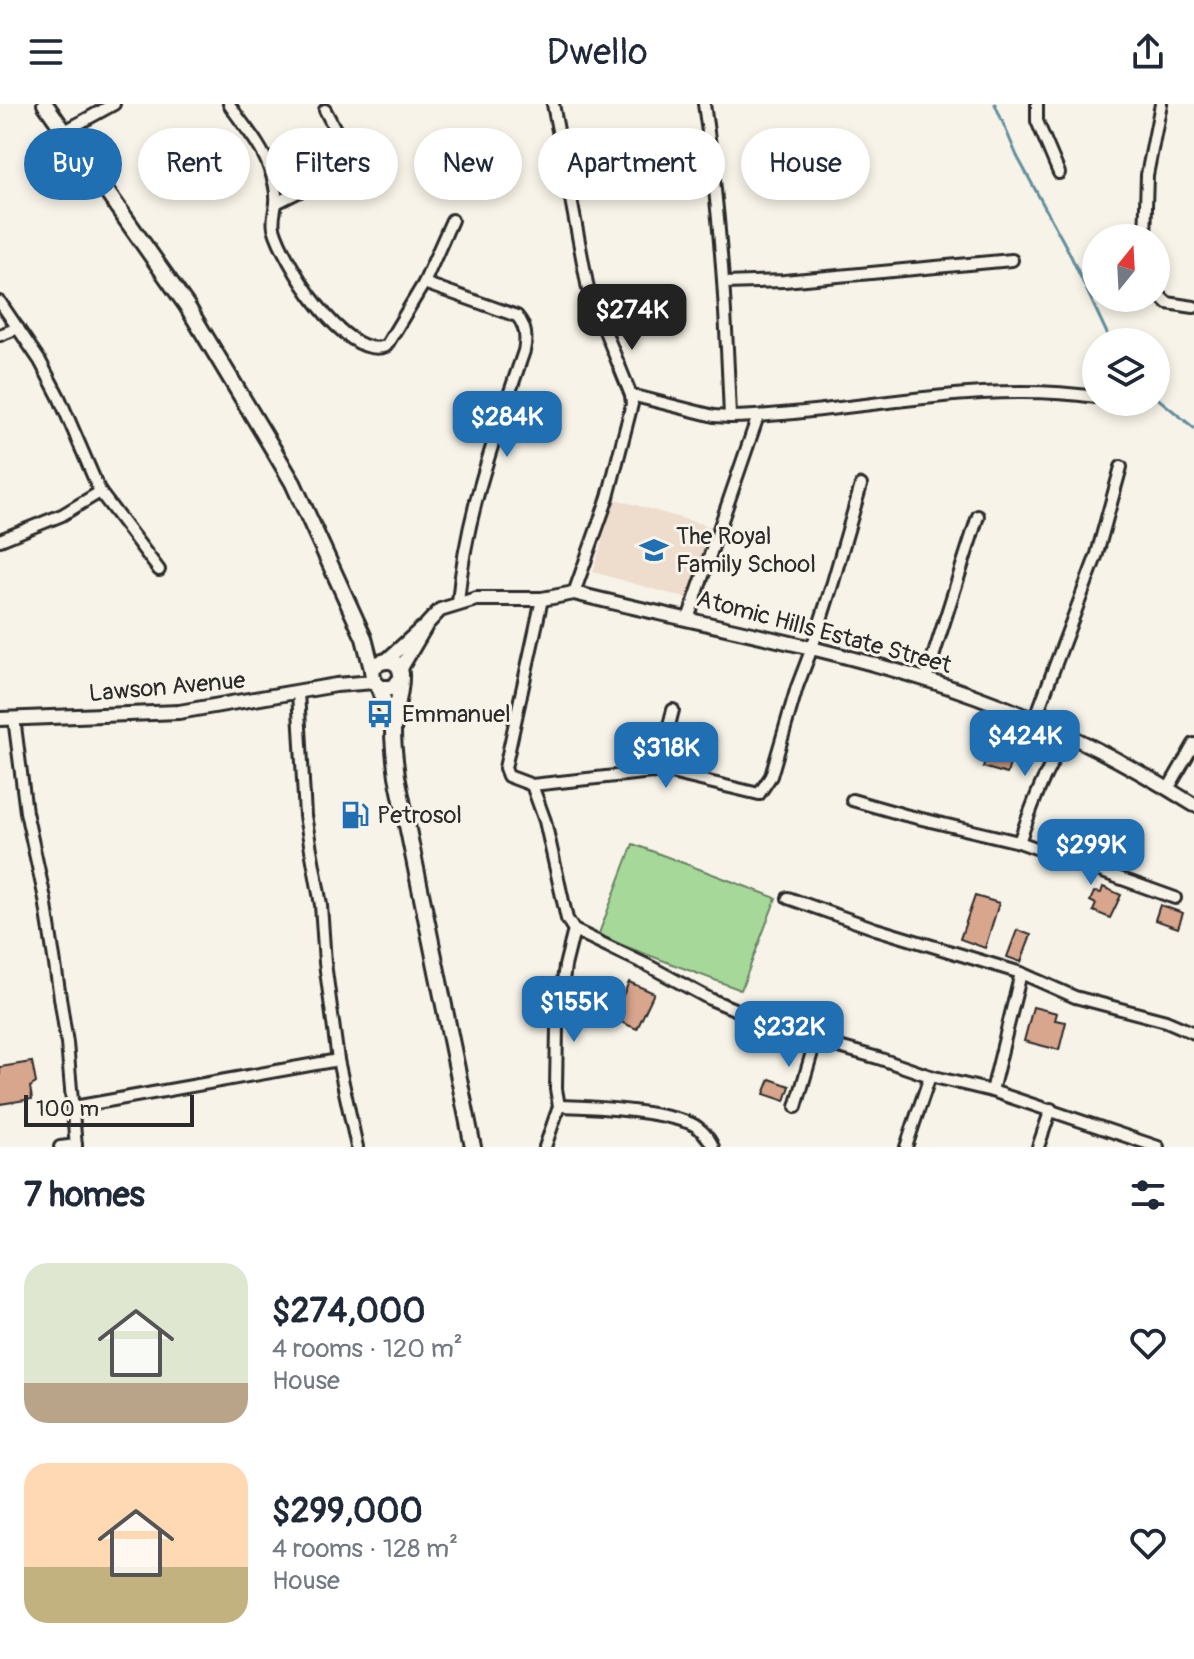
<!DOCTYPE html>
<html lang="en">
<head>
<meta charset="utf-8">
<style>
	body { margin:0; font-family:Pangolin,sans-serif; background:#f6f6f7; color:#1f2937; height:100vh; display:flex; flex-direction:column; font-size:30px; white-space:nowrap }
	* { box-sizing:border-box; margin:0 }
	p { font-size:26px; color:#747a83 }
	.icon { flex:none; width:44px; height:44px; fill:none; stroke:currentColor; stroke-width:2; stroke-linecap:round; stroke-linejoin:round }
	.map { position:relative; height:1043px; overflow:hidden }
	.sheet { display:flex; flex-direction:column; background:#fff; flex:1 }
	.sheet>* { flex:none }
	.banner { position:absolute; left:24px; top:24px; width:1146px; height:72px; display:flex; gap:16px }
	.needle { width:52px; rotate:18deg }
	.buttons { position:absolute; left:1082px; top:120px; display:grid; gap:16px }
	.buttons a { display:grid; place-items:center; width:88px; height:88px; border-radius:50%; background:#fff; box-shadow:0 4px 12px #0003; font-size:40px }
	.scale { position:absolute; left:24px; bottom:20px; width:170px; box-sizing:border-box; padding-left:8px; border:4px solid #2b2b2b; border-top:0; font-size:22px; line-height:28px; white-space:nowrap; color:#2b2b2b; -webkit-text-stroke:6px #f7f3e8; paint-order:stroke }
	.price { position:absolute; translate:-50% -68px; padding:0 18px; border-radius:16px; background:#1f6fb2; color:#fff; font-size:26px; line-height:52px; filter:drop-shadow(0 2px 4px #0008) }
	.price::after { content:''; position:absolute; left:50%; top:48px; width:24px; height:18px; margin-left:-12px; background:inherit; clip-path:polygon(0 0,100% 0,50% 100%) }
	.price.selected { background:#222; color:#fff }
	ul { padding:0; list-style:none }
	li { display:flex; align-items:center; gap:24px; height:200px; padding:0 24px }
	li span { display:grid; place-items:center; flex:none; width:224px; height:160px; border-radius:24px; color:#555 }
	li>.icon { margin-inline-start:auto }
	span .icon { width:96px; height:96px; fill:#fffc; stroke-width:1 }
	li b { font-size:34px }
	h2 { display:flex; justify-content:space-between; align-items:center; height:96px; padding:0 24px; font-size:34px }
	.chip { padding:0 28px; border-radius:36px; background:#fff; box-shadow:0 4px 12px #0003; font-size:28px; line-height:72px }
	.chip.selected { background:#1f6fb2; color:#fff }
	header { display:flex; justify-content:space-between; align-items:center; height:104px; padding:0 24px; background:#fff; font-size:36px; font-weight:600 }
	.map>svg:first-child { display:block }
	.built { fill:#eedccd }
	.green { fill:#a6d89a; stroke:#688262; stroke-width:2 }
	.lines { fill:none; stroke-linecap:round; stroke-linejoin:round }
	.stream { stroke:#628f9c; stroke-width:3 }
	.building { fill:#d8a58d; stroke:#2b2b2b; stroke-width:2 }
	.minor-casing { stroke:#2b2b2b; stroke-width:16 }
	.tertiary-casing { stroke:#2b2b2b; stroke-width:18 }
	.secondary-casing { stroke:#2b2b2b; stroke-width:20 }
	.minor { stroke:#f7f3e8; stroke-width:10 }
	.tertiary { stroke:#f7f3e8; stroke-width:12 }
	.secondary { stroke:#f7f3e8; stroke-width:14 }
	.labels { text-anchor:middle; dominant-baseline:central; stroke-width:6; stroke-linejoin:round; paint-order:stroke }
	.poi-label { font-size:24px; fill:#2b2b2b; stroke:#f7f3e8; text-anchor:start }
	.street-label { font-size:24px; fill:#2b2b2b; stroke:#f7f3e8 }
</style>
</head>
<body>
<header><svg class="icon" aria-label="menu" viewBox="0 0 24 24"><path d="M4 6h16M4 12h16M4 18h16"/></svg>Dwello<svg class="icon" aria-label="share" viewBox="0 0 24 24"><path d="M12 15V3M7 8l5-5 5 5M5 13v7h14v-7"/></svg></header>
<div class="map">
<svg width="1194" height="1043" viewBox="0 0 1194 1043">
	<rect width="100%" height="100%" fill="#f7f3e8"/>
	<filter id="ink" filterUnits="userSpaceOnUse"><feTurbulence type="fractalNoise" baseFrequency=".0125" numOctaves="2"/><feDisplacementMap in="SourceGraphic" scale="16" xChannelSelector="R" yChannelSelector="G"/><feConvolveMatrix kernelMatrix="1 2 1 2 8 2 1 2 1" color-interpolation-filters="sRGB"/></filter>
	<g filter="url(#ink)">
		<polygon class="built" points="615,395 715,424 692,496 593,468"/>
		<polygon class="green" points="633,740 776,794 741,886 598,832"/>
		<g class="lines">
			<g class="stream">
				<polyline points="995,0 1017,52 1069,148 1111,238"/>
				<polyline points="1156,293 1194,324"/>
			</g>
		</g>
		<g class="building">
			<polygon points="989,646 1012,653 1007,670 983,663"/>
			<polygon points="1103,783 1121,791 1110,814 1093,807 1096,800 1090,797 1094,788 1101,789"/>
			<polygon points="975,792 999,799 985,844 960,835"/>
			<polygon points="1160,801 1183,809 1178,824 1155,816"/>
			<polygon points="1017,826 1031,831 1021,858 1007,853"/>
			<polygon points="629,878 654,889 637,925 616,916 621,906 618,902"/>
			<polygon points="1033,903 1057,909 1055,916 1066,918 1059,946 1024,937"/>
			<polygon points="32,958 36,979 30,983 32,995 0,1000 0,963"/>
			<polygon points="770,975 790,982 785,997 764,990"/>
		</g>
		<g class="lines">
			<defs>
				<g id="minor">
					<path d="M229,0C242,20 261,40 269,63C273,73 277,88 276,99C275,108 272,115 274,124C283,156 344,258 386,242L424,179L452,116"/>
					<polyline points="553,0 588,185 631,291 632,300 608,393 574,489"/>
					<path d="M704,0C720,104 726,208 730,313"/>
					<polyline points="1037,0 1037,17 1059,69"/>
					<polyline points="65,27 114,0"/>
					<polyline points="276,99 346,64 349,52 325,6"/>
					<polyline points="1145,134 1147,71 1161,0"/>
					<path d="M424,179L517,212C526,222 527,234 524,247C496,329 465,412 458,499"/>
					<polyline points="725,179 784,177 1012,156"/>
					<polyline points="1156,188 1167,199 1194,203"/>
					<polyline points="0,198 40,257 59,293 100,388 159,466"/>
					<polyline points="0,231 18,224"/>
					<path d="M631,291L714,312L730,313C851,310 975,275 1096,293"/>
					<polyline points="1117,298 1123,300"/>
					<polyline points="0,436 62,411 100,388"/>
					<polyline points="542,495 505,664 508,672 532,681 545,717 567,815 574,826 649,862 710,895 797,931 878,954 930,972 992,987 1158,1043"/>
					<polyline points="688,515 758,312"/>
					<polyline points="926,575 978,412"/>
					<polyline points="298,588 305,712 321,801 325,859 338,956 357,1043"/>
					<polyline points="14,614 26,708 45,795 67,939 76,1043"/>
					<polyline points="1035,615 1097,450 1121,363"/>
					<polyline points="657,668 673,606"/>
					<polyline points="532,681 652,668 671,669 759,690 771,672 797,583 812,544 833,478 861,381"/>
					<polyline points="1168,685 1194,640"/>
					<polyline points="852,696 905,711 1019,738 1175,794"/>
					<path d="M1019,738C1033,700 1045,663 1070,631"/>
					<polyline points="788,794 876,825 1021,869 1075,893 1166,917 1194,929"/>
					<polyline points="992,987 1021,869"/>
					<path d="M559,1002C597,1003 650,1006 687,1018C698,1021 709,1033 713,1043"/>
					<polyline points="74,1003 338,956"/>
					<polyline points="796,1003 815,938"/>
					<polyline points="60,1043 76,1041"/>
					<polyline points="545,1043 559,1002 556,985 557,922 565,862 574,826"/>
					<polyline points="906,1043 930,972"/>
					<polyline points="1038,1043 1051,1005"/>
				</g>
				<g id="tertiary">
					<polyline points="387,556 421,525"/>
					<path d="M400,566L427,520L440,506L476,495H542L574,489C690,518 809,539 924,575C1019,604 1109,647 1194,701"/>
					<polyline points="0,615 179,608 336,581 374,578"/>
				</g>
				<g id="secondary">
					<polyline points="45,0 187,202 273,345 293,379 364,534 372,565"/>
					<path d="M399,577L393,584H379L373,575L372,565C380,555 399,552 401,570C402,589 394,608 393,627C393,642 395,657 397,672L473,1043"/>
					<polyline points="379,584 393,623"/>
				</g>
			</defs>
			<use href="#minor" class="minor-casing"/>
			<use href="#tertiary" class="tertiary-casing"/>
			<use href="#secondary" class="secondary-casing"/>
			<use href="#minor" class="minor"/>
			<use href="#tertiary" class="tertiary"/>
			<use href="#secondary" class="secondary"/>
		</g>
	</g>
	<defs>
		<symbol id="school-bare" viewBox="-9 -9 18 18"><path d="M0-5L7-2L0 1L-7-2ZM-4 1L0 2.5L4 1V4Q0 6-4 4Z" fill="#1f6fb2" stroke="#f7f3e8" stroke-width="2.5" paint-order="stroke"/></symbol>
		<symbol id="bus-bare" viewBox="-9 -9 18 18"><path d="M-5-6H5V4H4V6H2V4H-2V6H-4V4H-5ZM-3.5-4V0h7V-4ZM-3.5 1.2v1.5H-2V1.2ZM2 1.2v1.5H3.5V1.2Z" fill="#1f6fb2" stroke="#f7f3e8" stroke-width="2.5" paint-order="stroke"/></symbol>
		<symbol id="fuel-bare" viewBox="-9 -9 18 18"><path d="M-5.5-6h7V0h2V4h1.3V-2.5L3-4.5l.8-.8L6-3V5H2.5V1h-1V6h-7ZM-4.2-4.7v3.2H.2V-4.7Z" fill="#1f6fb2" stroke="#f7f3e8" stroke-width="2.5" paint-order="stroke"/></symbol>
	</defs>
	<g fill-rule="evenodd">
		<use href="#school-bare" x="634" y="426" width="40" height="40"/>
		<use href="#bus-bare" x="360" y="590" width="40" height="40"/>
		<use href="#fuel-bare" x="335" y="691" width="40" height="40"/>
	</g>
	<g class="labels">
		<g class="poi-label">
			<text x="676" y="432">The Royal<tspan x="676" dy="28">Family School</tspan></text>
			<text x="402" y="610">Emmanuel</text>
			<text x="377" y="711">Petrosol</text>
		</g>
		<g class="street-label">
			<text transform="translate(824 528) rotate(15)">Atomic Hills Estate Street</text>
			<text transform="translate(167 583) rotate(-5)">Lawson Avenue</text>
		</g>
	</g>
</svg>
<div class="buttons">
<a><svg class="needle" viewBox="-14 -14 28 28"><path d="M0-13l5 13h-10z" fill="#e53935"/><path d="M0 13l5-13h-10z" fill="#747a83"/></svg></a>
<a><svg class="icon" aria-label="layers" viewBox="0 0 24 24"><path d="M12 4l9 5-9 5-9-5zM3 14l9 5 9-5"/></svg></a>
</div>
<div class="scale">100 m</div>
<b class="price selected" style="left:632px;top:248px">$274K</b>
<b class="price" style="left:507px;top:355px">$284K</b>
<b class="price" style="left:1025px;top:674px">$424K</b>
<b class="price" style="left:666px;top:686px">$318K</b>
<b class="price" style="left:1091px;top:783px">$299K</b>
<b class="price" style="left:574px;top:940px">$155K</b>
<b class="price" style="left:789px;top:965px">$232K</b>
<div class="banner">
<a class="chip selected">Buy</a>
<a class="chip">Rent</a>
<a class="chip">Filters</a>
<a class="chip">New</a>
<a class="chip">Apartment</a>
<a class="chip">House</a>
</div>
</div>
<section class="sheet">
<h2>7 homes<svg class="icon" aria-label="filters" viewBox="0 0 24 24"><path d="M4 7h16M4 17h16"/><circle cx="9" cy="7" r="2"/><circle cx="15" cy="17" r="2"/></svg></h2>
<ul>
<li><span style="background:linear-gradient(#dfe7d0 75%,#b9a48a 0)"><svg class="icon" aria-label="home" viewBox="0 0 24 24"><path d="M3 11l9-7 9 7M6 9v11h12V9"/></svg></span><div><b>$274,000</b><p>4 rooms · 120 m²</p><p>House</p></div><svg class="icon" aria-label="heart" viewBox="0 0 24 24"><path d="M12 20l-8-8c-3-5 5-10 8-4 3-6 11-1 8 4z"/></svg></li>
<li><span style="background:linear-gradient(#ffd9b3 65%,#c2b280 0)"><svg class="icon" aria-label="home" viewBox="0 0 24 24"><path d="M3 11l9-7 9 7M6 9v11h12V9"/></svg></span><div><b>$299,000</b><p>4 rooms · 128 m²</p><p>House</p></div><svg class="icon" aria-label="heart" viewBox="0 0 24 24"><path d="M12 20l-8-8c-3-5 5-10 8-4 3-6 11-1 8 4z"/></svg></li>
</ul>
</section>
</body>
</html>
